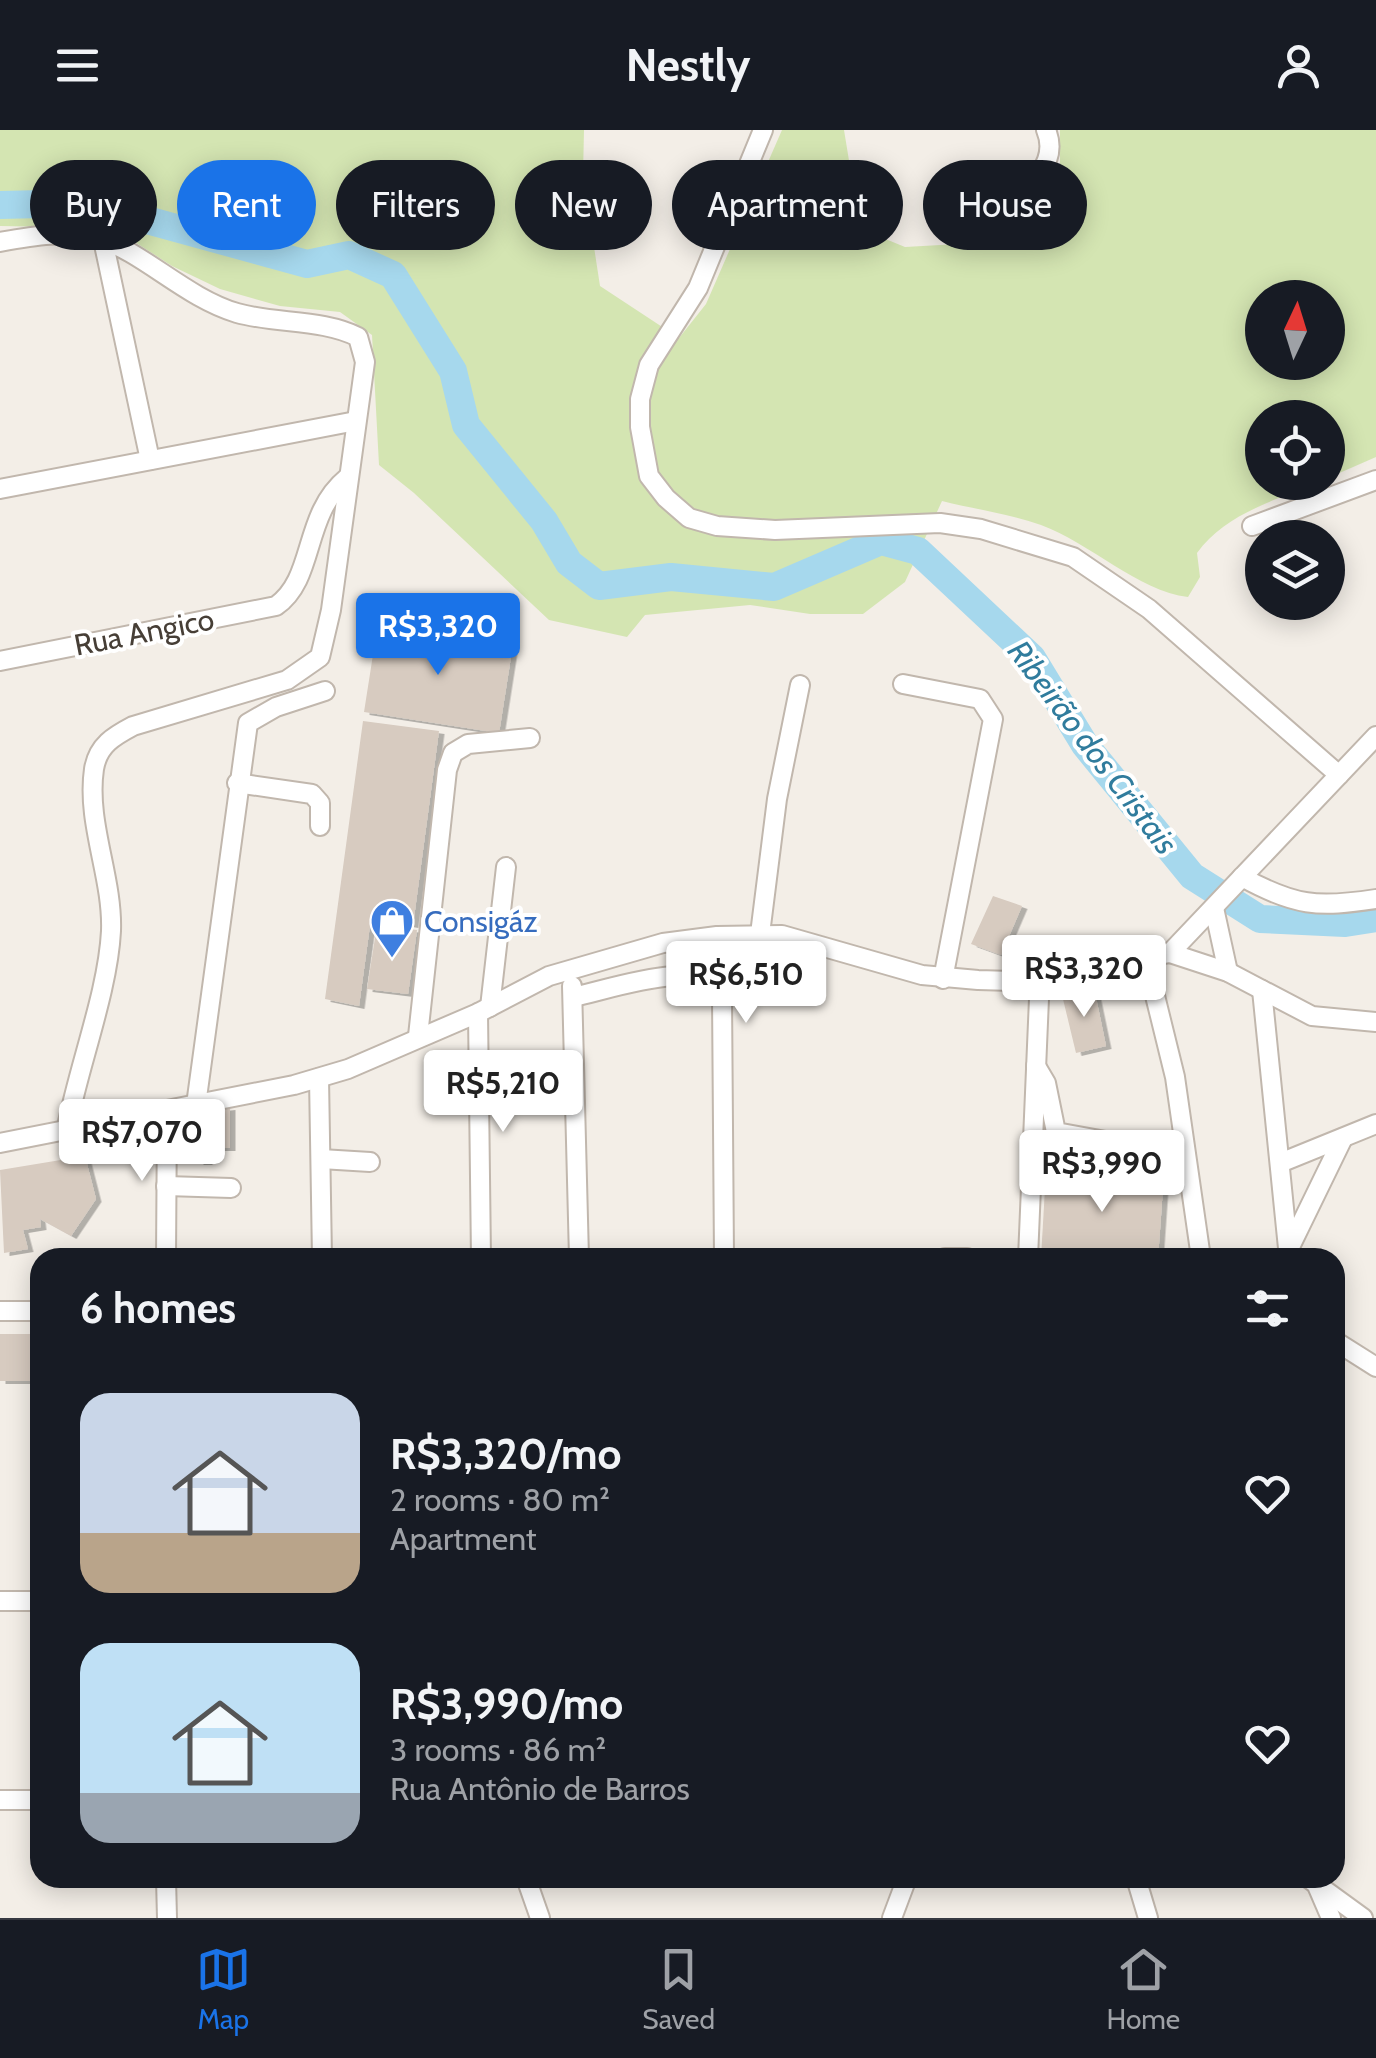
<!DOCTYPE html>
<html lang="en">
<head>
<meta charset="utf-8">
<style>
	body { margin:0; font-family:Cabin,sans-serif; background:#20242c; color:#f1f3f6; height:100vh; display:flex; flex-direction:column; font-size:38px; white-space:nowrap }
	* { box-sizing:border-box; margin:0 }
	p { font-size:32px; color:#9ea1a6 }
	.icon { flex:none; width:55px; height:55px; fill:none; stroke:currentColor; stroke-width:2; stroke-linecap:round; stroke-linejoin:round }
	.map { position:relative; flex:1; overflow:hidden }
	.details { position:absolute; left:30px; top:1118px; width:1315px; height:640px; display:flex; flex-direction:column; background:#171b24; border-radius:30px; box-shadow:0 5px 25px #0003 }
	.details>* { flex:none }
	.guide { position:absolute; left:30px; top:30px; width:1318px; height:90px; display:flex; gap:20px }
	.needle { width:65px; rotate:4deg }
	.fabs { position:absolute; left:1245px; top:150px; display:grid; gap:20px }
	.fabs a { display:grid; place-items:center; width:100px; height:100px; border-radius:50%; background:#171b24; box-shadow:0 5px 25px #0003; font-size:50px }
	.price { position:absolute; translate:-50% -85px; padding:0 22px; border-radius:10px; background:#fff; color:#222; font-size:32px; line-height:65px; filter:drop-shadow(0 2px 5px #0008) }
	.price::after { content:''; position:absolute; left:50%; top:60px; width:30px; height:22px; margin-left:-15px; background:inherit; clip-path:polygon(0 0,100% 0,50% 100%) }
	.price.current { background:#1a73e8; color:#fff }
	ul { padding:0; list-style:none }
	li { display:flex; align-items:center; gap:30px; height:250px; padding:0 50px }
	li span { display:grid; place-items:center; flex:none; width:280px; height:200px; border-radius:30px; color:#555 }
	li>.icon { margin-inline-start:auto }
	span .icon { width:120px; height:120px; fill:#fffc; stroke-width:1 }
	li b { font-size:42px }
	h2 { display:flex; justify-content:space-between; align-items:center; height:120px; padding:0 50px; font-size:42px }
	.tag { padding:0 35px; border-radius:45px; background:#171b24; box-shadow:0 5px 25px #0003; font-size:35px; line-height:90px }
	.tag.current { background:#1a73e8; color:#fff }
	header { display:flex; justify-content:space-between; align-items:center; height:130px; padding:0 50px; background:#171b24; font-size:45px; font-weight:800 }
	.dock { display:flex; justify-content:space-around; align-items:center; height:140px; border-top:2px solid #363941; background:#171b24; font-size:28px; color:#9ea1a6 }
	.dock a { display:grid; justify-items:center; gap:5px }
	.dock .current { color:#1a73e8 }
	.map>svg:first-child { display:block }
	.green { fill:#d4e5b2; fill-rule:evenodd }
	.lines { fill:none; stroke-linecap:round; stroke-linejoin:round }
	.river { stroke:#a6d8ed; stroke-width:28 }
	.building { fill:#d7cbc0; filter:url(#shadow) }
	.minor-casing { stroke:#c1b7ad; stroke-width:22 }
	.minor { stroke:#fff; stroke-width:18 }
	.labels { text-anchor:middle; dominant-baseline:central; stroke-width:8; stroke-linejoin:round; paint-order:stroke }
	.street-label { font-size:30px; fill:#463e36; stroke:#fff }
	.shop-label { font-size:30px; fill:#366cbe; stroke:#fff; text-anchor:start }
	.water-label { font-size:32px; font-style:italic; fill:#307c9d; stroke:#fff }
</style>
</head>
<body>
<header><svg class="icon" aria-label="menu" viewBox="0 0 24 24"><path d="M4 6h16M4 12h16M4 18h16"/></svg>Nestly<svg class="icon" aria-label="person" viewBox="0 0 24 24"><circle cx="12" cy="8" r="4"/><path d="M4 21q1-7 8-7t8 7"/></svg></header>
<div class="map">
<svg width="1376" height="1788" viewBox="0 0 1376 1788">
	<defs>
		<filter id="shadow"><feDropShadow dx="5.5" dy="3" stdDeviation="0" flood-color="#0004"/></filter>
	</defs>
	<rect width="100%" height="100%" fill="#f3eee7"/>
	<path class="green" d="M0,0H584L583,45L600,156L679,208L706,174L782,0H844L854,61L867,92L883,108L905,117L976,113L1016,92L1060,50V0H1376V327L1328,348V288H1262V352L1316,353C1274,371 1225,384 1197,423L1200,447L1188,467C1138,461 1090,413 1041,395C1009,384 974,379 942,371L905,452L863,484H810L750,475L645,485L627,507L549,490L414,363L379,335L372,205L340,182L280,176L220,159L172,136L113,98L0,96ZM1262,168H1328V232H1262Z"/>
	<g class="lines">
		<polyline class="river" points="0,75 85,73 307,134 349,125 393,145 453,241 466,295 544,391 569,433 599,456 671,447 774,457 881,411 918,421 1032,528 1085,615 1192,746 1260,789 1345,793 1376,788"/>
	</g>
	<g class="building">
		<polygon points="378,493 513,514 499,603 364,582"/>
		<polygon points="363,591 439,601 413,795 371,788 359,876 325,869"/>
		<polygon points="993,766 1022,776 1001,825 971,814"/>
		<polygon points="377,795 417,800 408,864 367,859"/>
		<polygon points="1094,858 1106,916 1076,923 1062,865"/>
		<polygon points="230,977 230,1018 206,1018 207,1032 198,1032 197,1021 189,1021 184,1008 185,982"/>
		<polygon points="85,1026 96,1069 71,1106 40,1089 41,1097 23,1100 28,1119 4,1123 0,1040"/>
		<polygon points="1046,1041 1164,1043 1158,1128 1041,1128"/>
		<rect x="0" y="1204" width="40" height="47"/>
	</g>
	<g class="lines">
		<defs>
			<g id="minor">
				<polyline points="763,0 698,158 649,235 640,269 640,297 649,346 666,368 689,388 717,396 775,400 940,393 981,399 1073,427 1149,479 1339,645"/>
				<path d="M1001,79C1025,60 1061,35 1046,0"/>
				<polyline points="103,110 150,330"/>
				<path d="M0,112C33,106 67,100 100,109C143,122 186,168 237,183C276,194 323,189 358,207L365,232L331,480L320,527L287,550L133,596C114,606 98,615 94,639C86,693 113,747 111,801C108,861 79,935 67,997"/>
				<polyline points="0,359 356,291"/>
				<polyline points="1252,396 1376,350"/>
				<path d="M0,531L276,476C316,448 302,385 347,348"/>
				<polyline points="903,554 980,569 993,589 943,849"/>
				<polyline points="237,653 312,664 320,673 320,696"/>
				<path d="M1242,747C1294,776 1318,778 1376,769"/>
				<polyline points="1214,778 1228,842"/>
				<polyline points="760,804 777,669 800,555"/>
				<polyline points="1170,823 1228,842 1312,886 1376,892"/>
				<polyline points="1145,825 1175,947 1201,1128"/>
				<polyline points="572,856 579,1128"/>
				<polyline points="1262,860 1289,1128"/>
				<path d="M573,867C609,860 706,824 722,866L724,1128"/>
				<polyline points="490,877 506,737"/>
				<polyline points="478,883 481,1128"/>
				<polyline points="418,906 447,640 453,623 468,614 530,608"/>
				<polyline points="1036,936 1046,953 1056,1002 1122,1014 1123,1037"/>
				<polyline points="319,948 322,1128"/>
				<polyline points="196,975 248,593 276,577 325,561"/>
				<polyline points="0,1013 294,955 348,939 478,883 549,846 663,813 717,806 782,805 922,845 978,850 1012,851 1170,823 1376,606"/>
				<polyline points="321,1029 370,1032"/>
				<polyline points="1280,1033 1376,994"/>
				<polyline points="166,1056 231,1058"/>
				<polyline points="1288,1121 1343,1008"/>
				<polyline points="166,1128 167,980"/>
				<polyline points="945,1128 967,1128"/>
				<polyline points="1028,1128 1040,845"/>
				<polyline points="0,1181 40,1181"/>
				<polyline points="1335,1211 1376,1237"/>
				<polyline points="0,1471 40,1471"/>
				<polyline points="0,1670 40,1670"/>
				<polyline points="166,1748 167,1788"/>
				<polyline points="526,1748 540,1788"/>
				<polyline points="1136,1748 1148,1788"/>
				<polyline points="1308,1748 1363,1788"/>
				<polyline points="1318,1758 1331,1788"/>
				<polyline points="892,1788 907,1748"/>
			</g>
		</defs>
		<use href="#minor" class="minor-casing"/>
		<use href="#minor" class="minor"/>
	</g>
	<defs>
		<symbol id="shop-pin" viewBox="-11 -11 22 30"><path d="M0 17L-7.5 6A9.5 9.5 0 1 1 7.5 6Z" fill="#3f7fe0" stroke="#fff"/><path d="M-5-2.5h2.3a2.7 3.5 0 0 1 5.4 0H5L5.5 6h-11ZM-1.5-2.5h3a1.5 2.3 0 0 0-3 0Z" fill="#fff"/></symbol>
	</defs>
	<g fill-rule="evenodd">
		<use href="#shop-pin" x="367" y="766" width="50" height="68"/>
	</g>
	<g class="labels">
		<g class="street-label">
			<text transform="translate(144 502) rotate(-11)">Rua Angico</text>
		</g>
		<g class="shop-label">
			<text x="424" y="791">Consigáz</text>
		</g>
		<g class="water-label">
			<text transform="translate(1093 617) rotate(53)">Ribeirão dos Cristais</text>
		</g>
	</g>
</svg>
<div class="fabs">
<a><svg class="needle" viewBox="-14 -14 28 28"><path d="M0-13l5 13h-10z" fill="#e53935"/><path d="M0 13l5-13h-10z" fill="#9ea1a6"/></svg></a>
<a><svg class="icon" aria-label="locate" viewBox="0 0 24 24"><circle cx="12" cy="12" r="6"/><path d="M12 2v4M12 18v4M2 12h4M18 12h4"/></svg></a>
<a><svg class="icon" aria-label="layers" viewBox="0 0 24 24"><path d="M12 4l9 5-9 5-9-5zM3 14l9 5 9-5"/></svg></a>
</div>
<b class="price current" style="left:438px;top:548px">R$3,320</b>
<b class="price" style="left:1084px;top:890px">R$3,320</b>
<b class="price" style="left:746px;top:896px">R$6,510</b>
<b class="price" style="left:503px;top:1005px">R$5,210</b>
<b class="price" style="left:142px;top:1054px">R$7,070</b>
<b class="price" style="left:1102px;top:1085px">R$3,990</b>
<div class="guide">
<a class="tag">Buy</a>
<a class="tag current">Rent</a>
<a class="tag">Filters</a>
<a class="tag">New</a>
<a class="tag">Apartment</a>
<a class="tag">House</a>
</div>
<section class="details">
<h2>6 homes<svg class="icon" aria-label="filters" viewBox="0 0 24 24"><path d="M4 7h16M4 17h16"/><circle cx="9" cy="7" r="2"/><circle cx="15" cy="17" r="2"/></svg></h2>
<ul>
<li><span style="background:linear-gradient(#c9d6e8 70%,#b9a48a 0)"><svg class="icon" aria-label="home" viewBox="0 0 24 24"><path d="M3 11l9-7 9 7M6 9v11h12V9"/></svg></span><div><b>R$3,320/mo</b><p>2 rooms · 80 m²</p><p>Apartment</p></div><svg class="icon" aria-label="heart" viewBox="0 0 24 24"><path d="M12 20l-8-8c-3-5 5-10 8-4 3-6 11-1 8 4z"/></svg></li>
<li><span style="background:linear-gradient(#bfe0f5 75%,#9aa5b1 0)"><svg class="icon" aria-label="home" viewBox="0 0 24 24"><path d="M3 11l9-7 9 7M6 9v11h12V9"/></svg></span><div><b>R$3,990/mo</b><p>3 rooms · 86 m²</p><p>Rua Antônio de Barros</p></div><svg class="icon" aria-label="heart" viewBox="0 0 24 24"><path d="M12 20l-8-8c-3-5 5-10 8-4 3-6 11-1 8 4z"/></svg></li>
</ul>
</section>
</div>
<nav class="dock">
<a class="current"><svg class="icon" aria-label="map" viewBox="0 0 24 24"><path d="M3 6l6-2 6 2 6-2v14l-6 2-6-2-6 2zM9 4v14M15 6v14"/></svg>Map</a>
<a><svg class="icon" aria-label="saved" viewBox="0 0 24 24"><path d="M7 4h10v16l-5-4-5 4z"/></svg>Saved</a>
<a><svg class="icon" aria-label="home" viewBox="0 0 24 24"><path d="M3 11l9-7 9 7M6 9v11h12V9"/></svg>Home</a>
</nav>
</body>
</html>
